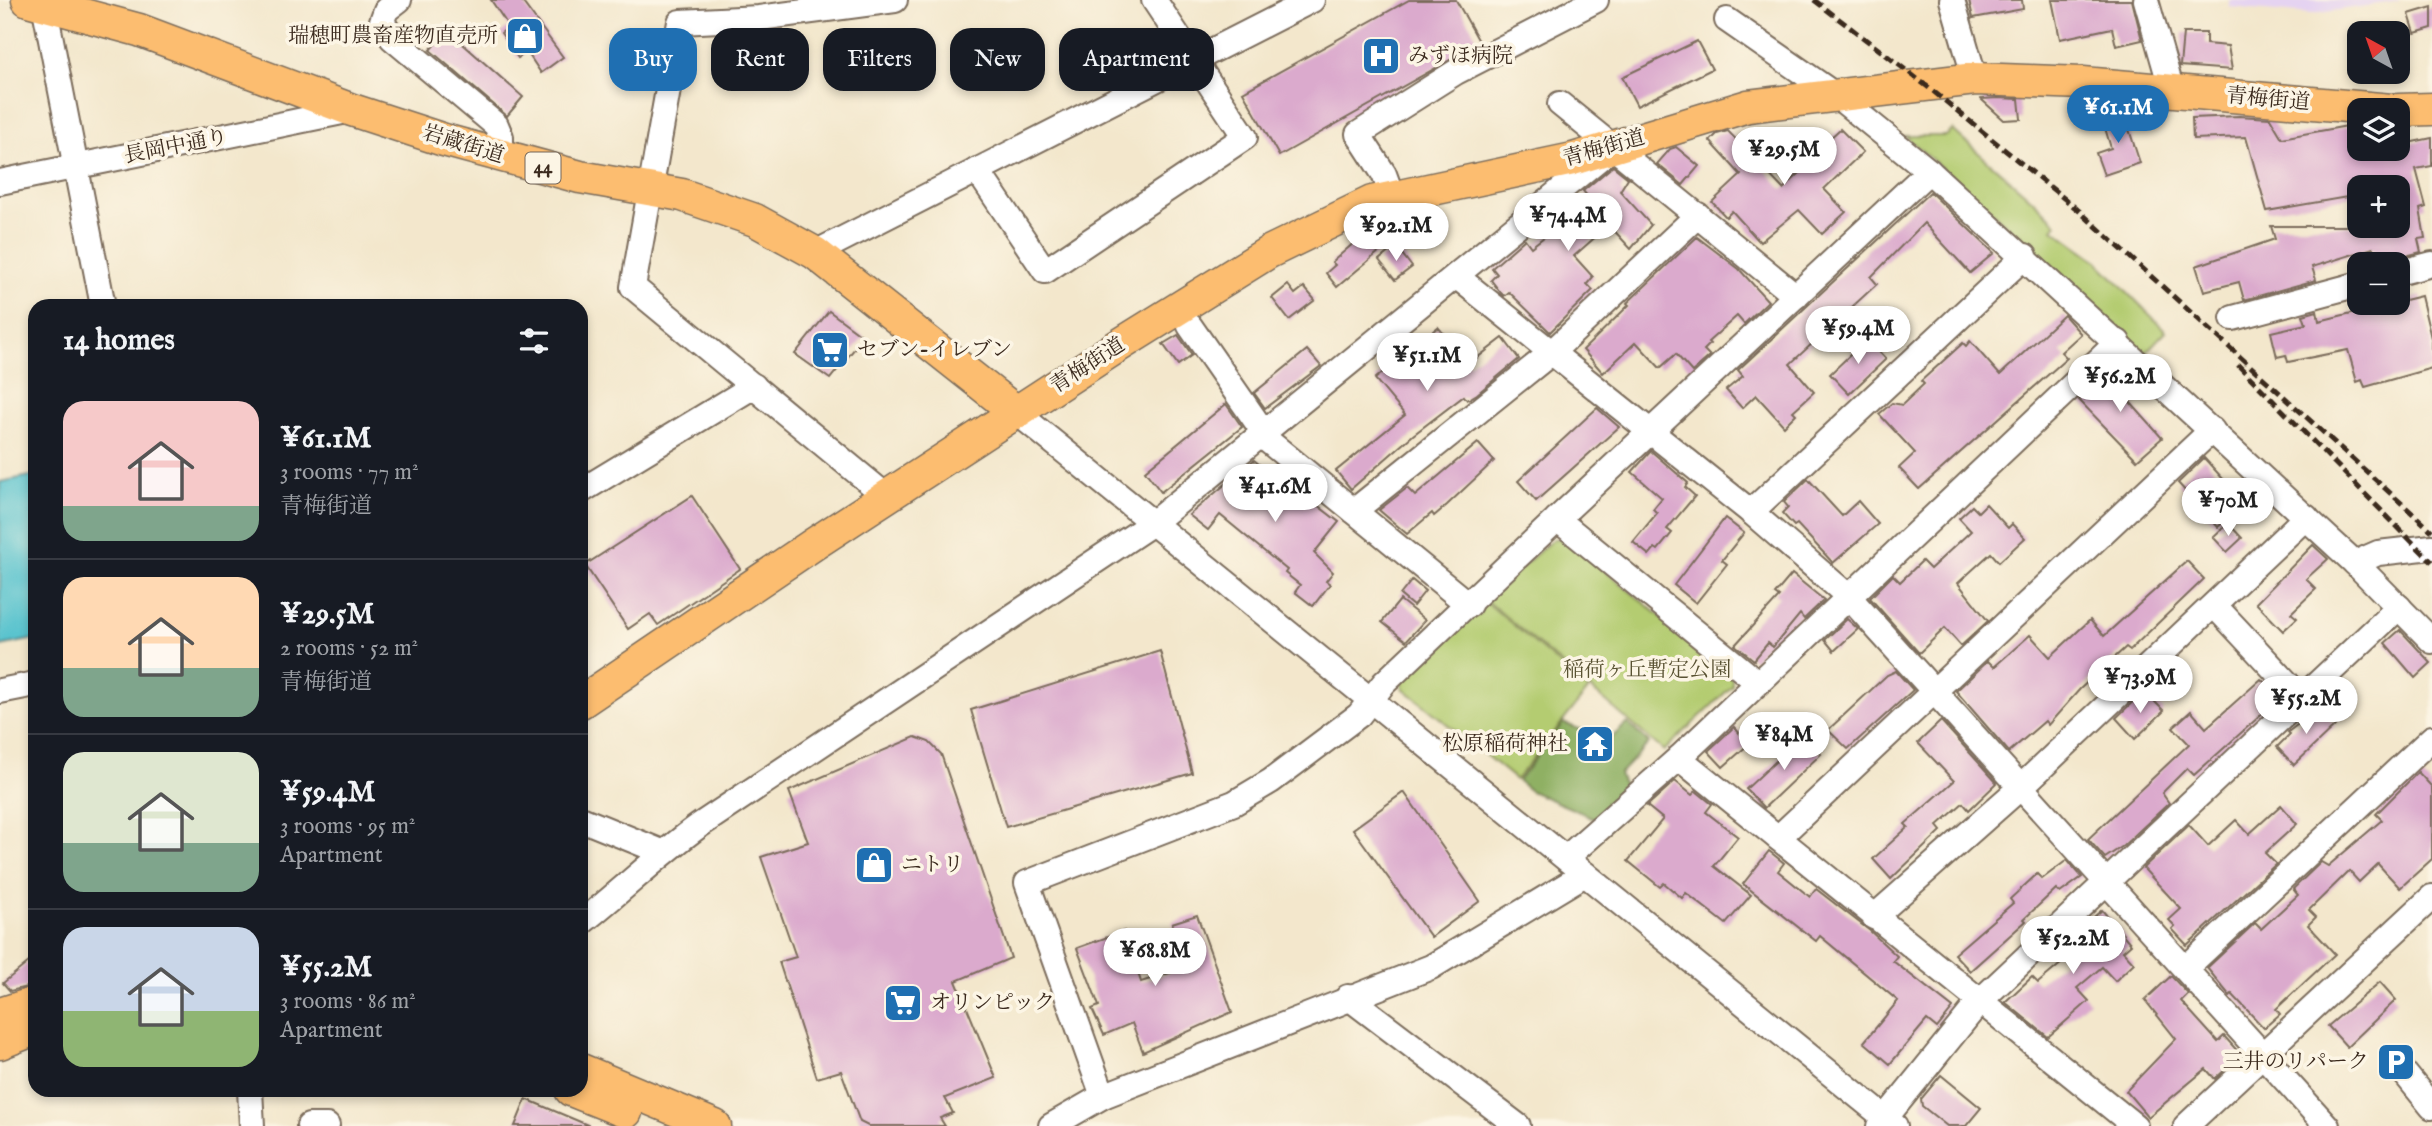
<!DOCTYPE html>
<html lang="en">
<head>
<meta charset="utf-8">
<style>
	body { margin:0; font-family:"IM FELL English","Noto Serif JP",serif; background:#242831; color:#f1f3f6; height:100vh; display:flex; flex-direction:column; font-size:26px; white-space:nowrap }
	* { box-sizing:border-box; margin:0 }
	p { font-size:23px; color:#9ea1a6 }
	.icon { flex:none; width:38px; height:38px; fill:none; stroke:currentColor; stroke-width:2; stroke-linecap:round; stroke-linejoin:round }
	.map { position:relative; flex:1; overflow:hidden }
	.sheet { position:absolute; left:28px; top:299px; width:560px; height:798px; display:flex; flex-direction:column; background:#171b24; border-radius:21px; box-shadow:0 4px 10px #0003 }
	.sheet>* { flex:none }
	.guide { position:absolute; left:609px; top:28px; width:665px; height:63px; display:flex; gap:14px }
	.needle { width:46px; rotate:320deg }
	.controls { position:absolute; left:2347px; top:21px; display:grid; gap:14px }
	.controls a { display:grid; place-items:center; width:63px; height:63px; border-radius:14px; background:#171b24; box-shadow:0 4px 10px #0003; font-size:35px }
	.price { position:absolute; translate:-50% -60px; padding:0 16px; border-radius:24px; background:#fff; color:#222; font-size:23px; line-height:46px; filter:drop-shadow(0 2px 4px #0008) }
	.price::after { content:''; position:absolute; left:50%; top:42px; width:21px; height:16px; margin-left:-10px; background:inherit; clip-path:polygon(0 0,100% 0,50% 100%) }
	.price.selected { background:#1f6fb2; color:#fff }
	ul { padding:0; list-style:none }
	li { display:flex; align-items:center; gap:21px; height:175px; padding:0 35px }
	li+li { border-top:2px solid #363941 }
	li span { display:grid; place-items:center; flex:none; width:196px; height:140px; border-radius:21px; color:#555 }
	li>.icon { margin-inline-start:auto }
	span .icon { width:84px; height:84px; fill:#fffc; stroke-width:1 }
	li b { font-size:30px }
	h2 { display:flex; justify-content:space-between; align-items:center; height:84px; padding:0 35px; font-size:30px }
	.chip { padding:0 24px; border-radius:21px; background:#171b24; box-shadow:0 4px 10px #0003; font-size:24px; line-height:63px }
	.chip.selected { background:#1f6fb2; color:#fff }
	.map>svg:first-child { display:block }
	.built { fill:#e5d3f1 }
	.green { fill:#b4cc71; stroke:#787b48; stroke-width:2 }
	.forest { fill:#8fb063; stroke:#656d40; stroke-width:2 }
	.water { fill:#56c2ce; stroke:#487676; stroke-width:2 }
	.building { fill:#dbaacd }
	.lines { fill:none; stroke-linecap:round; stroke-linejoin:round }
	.minor-casing { stroke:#7b6c5b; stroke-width:28 }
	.major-casing { stroke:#7b6c5b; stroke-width:35 }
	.minor { stroke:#fff; stroke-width:24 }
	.major { stroke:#fcbd6f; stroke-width:32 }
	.rail { stroke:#3b2a1e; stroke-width:5; stroke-dasharray:10 5; stroke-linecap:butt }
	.labels { text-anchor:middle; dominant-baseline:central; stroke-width:7; stroke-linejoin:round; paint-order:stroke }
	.shield { fill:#fcf5e5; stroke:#75675a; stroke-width:2 }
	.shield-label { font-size:19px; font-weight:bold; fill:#3b2a1e }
	.poi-label { font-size:21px; fill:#3b2a1e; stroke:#fcf5e5; text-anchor:start }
	.street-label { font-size:21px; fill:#3b2a1e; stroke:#fcf5e5 }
	.park-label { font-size:21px; fill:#595233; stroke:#fcf5e5 }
</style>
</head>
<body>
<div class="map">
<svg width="2432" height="1126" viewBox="0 0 2432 1126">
	<rect width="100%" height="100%" fill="#fcf5e5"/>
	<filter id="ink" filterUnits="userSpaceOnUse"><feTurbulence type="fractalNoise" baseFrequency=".0143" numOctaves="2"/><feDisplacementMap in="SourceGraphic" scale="14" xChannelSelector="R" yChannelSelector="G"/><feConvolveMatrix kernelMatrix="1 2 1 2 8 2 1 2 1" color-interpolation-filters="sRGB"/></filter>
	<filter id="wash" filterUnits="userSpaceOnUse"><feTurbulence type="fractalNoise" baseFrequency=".00686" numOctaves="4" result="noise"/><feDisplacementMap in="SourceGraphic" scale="28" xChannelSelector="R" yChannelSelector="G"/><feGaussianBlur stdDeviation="1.57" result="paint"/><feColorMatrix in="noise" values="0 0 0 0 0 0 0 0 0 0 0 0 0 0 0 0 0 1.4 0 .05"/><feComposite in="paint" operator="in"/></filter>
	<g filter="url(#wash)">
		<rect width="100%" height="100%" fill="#f3e7cc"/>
		<polygon class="built" points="2229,0 2399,0 2399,1 2312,14 2229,7"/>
		<g class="green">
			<path d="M1953,130C1987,162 2025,190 2057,224L2053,229L2096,260L2166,331L2145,353L2034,249L1905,136H1946Z"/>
			<polygon points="1565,538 1732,675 1732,686 1664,751 1486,600 1553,539"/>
			<polygon points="1485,601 1589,689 1516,780 1403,688 1402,679"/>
		</g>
		<polygon class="forest" points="1563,723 1609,740 1627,723 1649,743 1619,774 1625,788 1594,818 1530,791 1518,781"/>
		<polygon class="water" points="35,475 35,639 0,646 0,482"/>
		<g id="blocks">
			<g class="building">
				<polygon points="491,0 521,0 563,57 541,73 527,52 518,58 501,33 509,27"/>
				<polygon points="1409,0 1456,0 1480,43 1279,156 1243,92"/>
				<polygon points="1969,0 2022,0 2023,9 1973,18"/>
				<polygon points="2052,0 2132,0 2142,40 2116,46 2112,28 2060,39"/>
				<polygon points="2432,7 2432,28 2415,33 2409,14"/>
				<polygon points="447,30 523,97 507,116 430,50"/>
				<polygon points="2183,33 2206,33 2206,44 2228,46 2232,70 2180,66"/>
				<polygon points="1697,41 1712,69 1637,106 1622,77"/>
				<polygon points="1998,98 2019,99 2021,119 2004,120 1981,99"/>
				<polygon points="2123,111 2140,163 2104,175 2096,153 2111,148 2102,118"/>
				<polygon points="2239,116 2270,118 2282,138 2353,125 2357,149 2398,149 2398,145 2432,138 2432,166 2416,169 2426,207 2420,209 2425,238 2418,239 2421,252 2394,259 2386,264 2377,264 2373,248 2312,267 2316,280 2244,300 2239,282 2204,291 2196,266 2275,239 2271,226 2398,226 2398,187 2359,187 2359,195 2267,211 2246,137 2193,139 2192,118"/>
				<polygon points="1840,129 1863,152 1824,189 1846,212 1822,234 1799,210 1760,242 1732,211 1726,217 1712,202 1741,175 1710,141 1717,134 1728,131 1783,189 1819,155 1816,151"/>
				<polygon points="1676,147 1699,166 1683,185 1657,164 1670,149"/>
				<polygon points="1613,166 1628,178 1620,191 1651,225 1631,249 1609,225 1574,256 1593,277 1587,284 1593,290 1550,332 1509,292 1504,296 1501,293 1491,280 1497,274 1492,268 1525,239 1531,247 1553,230 1588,197 1583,191"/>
				<polygon points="1930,192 1994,253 1970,273 1924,223 1871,277 1877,284 1790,364 1814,392 1793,411 1796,414 1784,426 1756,395 1742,408 1726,390 1743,376 1738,370"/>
				<polygon points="1373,231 1386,246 1337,287 1326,273 1335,265 1332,262 1363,235 1365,238"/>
				<polygon points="1697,237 1739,269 1768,301 1744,324 1737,316 1708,342 1710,344 1704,350 1710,356 1692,372 1676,354 1660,368 1636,342 1603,373 1583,350 1629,305 1627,303"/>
				<polygon points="1396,246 1412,267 1395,280 1379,260"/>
				<polygon points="1288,285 1295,294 1304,287 1315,300 1289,320 1272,298"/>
				<polygon points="2421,296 2432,342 2432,368 2365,387 2362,380 2357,382 2348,350 2288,362 2286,355 2277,357 2271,332 2306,324 2303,315 2317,311 2319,321"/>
				<polygon points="829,311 864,337 830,379 795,354"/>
				<polygon points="2064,315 2081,334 2061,352 2067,358 1919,489 1899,468 1915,453 1879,414 1892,403 1902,405 1924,384 1921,381 1963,343 1966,346 1970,341 2000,375"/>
				<polygon points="1438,327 1469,364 1503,338 1519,359 1477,394 1467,400 1464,396 1413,435 1351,489 1336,471 1405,415 1375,379"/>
				<polygon points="1178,335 1192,355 1178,365 1163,344"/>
				<polygon points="1867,339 1886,359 1849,394 1830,374"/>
				<polygon points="1307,350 1321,366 1265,408 1254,393"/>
				<polygon points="2114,366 2131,384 2122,393 2162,438 2137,460 2079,400"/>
				<polygon points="1226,404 1242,427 1161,492 1145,471"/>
				<polygon points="1597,408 1619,427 1536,501 1518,481"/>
				<polygon points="1478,443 1494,461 1447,505 1434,516 1432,513 1407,534 1379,510 1407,488 1415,496"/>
				<polygon points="1651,451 1688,483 1685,487 1695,496 1667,529 1672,533 1658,550 1655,548 1649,555 1633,542 1657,513 1653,509 1662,498 1632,472"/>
				<polygon points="2204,458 2245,503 2218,527 2178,483"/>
				<polygon points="1254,460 1270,473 1272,470 1339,522 1314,553 1333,572 1326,581 1330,584 1313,606 1295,592 1300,585 1285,573 1287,570 1220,515 1208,530 1189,515"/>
				<polygon points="1808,479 1842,516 1858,501 1878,524 1833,563 1797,524 1794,526 1782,513 1788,507 1784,502"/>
				<polygon points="692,496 740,569 658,625 650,614 628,629 585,565"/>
				<polygon points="1986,504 2008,528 2012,524 2025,538 1999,562 1991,553 1958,583 1988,621 1961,646 1945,628 1919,653 1870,598 1893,575 1900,582 1922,561 1930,569 1971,531 1959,518 1972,506 1978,512"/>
				<polygon points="1725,518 1744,533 1722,560 1727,564 1696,603 1674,585"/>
				<polygon points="2228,523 2242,538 2227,552 2213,537"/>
				<polygon points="2313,545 2328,559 2306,579 2316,589 2291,613 2297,618 2283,631 2256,603"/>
				<polygon points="2187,561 2204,579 2130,650 2126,647 2080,689 2048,725 2045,721 2009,752 1956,691 1988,661 1994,667 2030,635 2050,657 2090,620 2104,636"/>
				<polygon points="1792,574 1824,600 1804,619 1800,614 1773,647 1768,643 1754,660 1735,645 1779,597 1775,594"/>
				<polygon points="1412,580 1425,591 1413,606 1400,595"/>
				<polygon points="1400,600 1425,620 1406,641 1382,622"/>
				<polygon points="1847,619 1858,629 1834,651 1825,640"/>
				<polygon points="2400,630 2431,663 2415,678 2385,643"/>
				<polygon points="1160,651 1192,773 1006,827 971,710"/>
				<polygon points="1896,671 1913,690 1848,749 1828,730 1887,675"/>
				<polygon points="2261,679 2280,698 2194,775 2187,768 2162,793 2169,803 2123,846 2105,858 2088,839 2189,744 2173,727 2191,711 2206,728"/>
				<polygon points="2144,691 2164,711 2135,739 2116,718"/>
				<polygon points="2319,708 2335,726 2294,765 2277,747 2290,734 2288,732"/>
				<polygon points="1941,721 1997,783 1969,810 1963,803 1937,826 1941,831 1891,879 1873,859 1908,827 1905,824 1954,781 1918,743"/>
				<polygon points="1734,727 1749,744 1723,767 1708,751"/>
				<polygon points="1804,735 1821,754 1764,808 1746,789"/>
				<polygon points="915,737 929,742 941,754 1011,958 956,981 996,1078 945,1098 953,1113 940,1118 945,1126 868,1126 860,1122 841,1071 817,1078 779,962 796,957 761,857 808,842 789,791"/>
				<polygon points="2418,772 2432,787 2432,859 2400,888 2378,864 2359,882 2349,871 2309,910 2316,917 2308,925 2335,954 2276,1009 2280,1014 2264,1028 2232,994 2230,996 2207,968 2255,923 2261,929 2298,895 2293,889 2321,862 2328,866 2382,820 2376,814"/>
				<polygon points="1675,781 1692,795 1696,791 1712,804 1706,812 1738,837 1714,866 1751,895 1726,924 1686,893 1682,898 1664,883 1660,887 1628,861 1663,819 1647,806"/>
				<polygon points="1404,792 1480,901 1431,937 1353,829"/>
				<polygon points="2281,805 2297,824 2265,853 2276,864 2187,945 2172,929 2175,926 2169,920 2181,909 2143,868 2189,825 2208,846 2236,820 2249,834"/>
				<polygon points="1769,851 1784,863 1778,871 1810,897 1816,889 1870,931 1897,956 1893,961 1953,1008 1937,1028 1927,1020 1890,1064 1864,1042 1898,1001 1820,936 1816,941 1743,884"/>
				<polygon points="2067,860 2082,877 2060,893 2056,889 2024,919 2026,921 1970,971 1954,954 2013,903 2010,899 2037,874 2042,879"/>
				<polygon points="2102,910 2131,944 2123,951 2134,963 2115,981 2102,967 2077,988 2089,1001 2048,1037 2005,1002 2032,977 2038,983 2082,946 2073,935"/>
				<polygon points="1197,915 1232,1012 1143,1052 1132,1023 1104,1035 1092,1009 1099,1006 1077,948 1124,931 1141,982 1188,967 1172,923"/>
				<polygon points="35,957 35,985 10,991 3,983"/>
				<polygon points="2171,976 2188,994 2181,1001 2218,1042 2224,1036 2241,1055 2215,1079 2206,1069 2148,1117 2126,1091 2176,1039 2145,1000"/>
				<polygon points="2380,982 2396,1000 2347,1047 2328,1026"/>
				<polygon points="1941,1075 1981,1108 1966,1126 1947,1126 1922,1106 1921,1099"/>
				<polygon points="526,1099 590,1126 515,1126"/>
			</g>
		</g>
	</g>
	<g filter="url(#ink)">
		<use href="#blocks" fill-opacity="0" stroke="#7b6c5b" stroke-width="2"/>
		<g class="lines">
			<defs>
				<g id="minor">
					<polyline points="399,0 386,10 382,21 392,38 496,125 501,137 501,157"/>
					<polyline points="1952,0 1975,79"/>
					<polyline points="2146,0 2172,91"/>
					<polyline points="44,4 103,306"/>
					<polyline points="1727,20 1838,97 1929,171 2355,563 2432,641"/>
					<polyline points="1560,104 1796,296"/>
					<polyline points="977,170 1045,271 1245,137 1154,0"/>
					<polyline points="0,182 352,110"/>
					<polyline points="1392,196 1384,174 1358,134 1456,72 1596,0"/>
					<polyline points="815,253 1312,0"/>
					<polyline points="2398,273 2432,264"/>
					<polyline points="1456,276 1751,512 1848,596 2327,1126"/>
					<polyline points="2233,318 2359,284"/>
					<polyline points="1190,326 1265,434"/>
					<polyline points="1015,411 1895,1126"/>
					<polyline points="1262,436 1469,605"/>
					<polyline points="581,491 754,386"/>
					<polyline points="886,496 633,287 680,22 759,18 895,0"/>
					<polyline points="1354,511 1551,353 1698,215"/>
					<polyline points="1751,512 2025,256"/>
					<polyline points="2355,563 2378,553 2432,547"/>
					<polyline points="2214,605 2302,699"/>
					<polyline points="1757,682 1557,519 1929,171"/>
					<polyline points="0,691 35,684"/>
					<polyline points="1679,758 2135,1126"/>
					<polyline points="581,819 662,852"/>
					<polyline points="1778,838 2212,430"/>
					<polyline points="1566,858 1679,758 2118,342"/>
					<polyline points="1874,917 2022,786 2306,517"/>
					<path d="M581,923C622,891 658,855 700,825L1154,522L1606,153"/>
					<polyline points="2186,968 2432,738"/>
					<polyline points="1348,997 1518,1126"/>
					<polyline points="2398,1065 2432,1107"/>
					<polyline points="250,1090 252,1126"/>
					<polyline points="1103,1096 1027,883 1234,803 1271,781 1359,715 1384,683 1557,519"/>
					<polyline points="309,1126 327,1126"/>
					<polyline points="1051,1126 1103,1096 1431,967 1585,874"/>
					<polyline points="1879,1126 1980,1001 2399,607"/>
					<polyline points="2186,1126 2432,897"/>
				</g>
				<g id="major">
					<polyline points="28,0 139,30 352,110 444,140 580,177 682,195 755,220 815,253 1015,411"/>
					<polyline points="2398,110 2432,109"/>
					<polyline points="581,702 814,544 1118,346 1269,252 1372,202 1573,159 1748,106 1975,79 2083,83 2392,110"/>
					<polyline points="0,1014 35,1003"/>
					<polyline points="0,1043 35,1029"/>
					<polyline points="581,1070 715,1126"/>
					<polyline points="571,1090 626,1112"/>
				</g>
			</defs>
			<use href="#minor" class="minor-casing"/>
			<use href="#major" class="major-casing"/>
			<use href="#minor" class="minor"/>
			<use href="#major" class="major"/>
			<g class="rail">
				<polyline points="1814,0 1928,87 2077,209 2432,531"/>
				<polyline points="2238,365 2432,562"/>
			</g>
		</g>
	</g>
	<defs>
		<symbol id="shop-square" viewBox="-11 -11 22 22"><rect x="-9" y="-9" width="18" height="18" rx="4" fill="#1f6fb2" stroke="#fcf5e5"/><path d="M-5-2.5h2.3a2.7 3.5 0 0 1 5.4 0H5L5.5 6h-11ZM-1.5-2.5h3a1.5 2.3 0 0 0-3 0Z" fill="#fff"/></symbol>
		<symbol id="hospital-square" viewBox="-11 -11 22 22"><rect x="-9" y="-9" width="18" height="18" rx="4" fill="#1f6fb2" stroke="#fcf5e5"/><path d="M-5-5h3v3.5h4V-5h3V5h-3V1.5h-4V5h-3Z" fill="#fff"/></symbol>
		<symbol id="supermarket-square" viewBox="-11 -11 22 22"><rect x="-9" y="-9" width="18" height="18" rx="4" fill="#1f6fb2" stroke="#fcf5e5"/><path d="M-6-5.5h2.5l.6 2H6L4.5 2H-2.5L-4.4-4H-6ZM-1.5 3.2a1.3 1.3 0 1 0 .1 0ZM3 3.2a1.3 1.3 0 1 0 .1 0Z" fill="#fff"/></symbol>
		<symbol id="temple-square" viewBox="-11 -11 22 22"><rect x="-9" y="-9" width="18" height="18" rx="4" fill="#1f6fb2" stroke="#fcf5e5"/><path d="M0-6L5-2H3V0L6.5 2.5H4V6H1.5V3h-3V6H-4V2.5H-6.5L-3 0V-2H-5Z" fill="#fff"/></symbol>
		<symbol id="parking-square" viewBox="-11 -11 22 22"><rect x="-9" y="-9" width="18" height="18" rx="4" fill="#1f6fb2" stroke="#fcf5e5"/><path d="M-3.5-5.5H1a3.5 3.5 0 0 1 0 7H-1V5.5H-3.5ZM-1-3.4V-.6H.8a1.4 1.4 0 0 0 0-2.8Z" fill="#fff"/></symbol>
	</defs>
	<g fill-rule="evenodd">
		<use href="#shop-square" x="503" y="14" width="44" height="44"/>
		<use href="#hospital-square" x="1359" y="34" width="44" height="44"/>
		<use href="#supermarket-square" x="808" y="328" width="44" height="44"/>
		<use href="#temple-square" x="1573" y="722" width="44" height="44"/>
		<use href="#shop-square" x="852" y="843" width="44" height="44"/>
		<use href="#supermarket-square" x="881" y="981" width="44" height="44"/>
		<use href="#parking-square" x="2374" y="1040" width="44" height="44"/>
	</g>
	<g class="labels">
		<rect class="shield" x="525.5" y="152.5" width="35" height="31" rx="5"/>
		<g class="shield-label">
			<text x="543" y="168">44</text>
		</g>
		<g class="poi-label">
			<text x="498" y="36" text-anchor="end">瑞穂町農畜産物直売所</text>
			<text x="1408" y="56">みずほ病院</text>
			<text x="857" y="350">セブン-イレブン</text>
			<text x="1568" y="744" text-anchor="end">松原稲荷神社</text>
			<text x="901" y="865">ニトリ</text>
			<text x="930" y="1003">オリンピック</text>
			<text x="2369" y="1062" text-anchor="end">三井のリパーク</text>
		</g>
		<g class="street-label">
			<text transform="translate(2268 100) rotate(5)">青梅街道</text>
			<text transform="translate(463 145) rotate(17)">岩蔵街道</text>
			<text transform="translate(176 147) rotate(-11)">長岡中通り</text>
			<text transform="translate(1604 149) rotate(-16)">青梅街道</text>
			<text transform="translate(1088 366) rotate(-33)">青梅街道</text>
		</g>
		<g class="park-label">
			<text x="1647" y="670">稲荷ヶ丘暫定公園</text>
		</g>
	</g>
</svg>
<div class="controls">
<a><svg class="needle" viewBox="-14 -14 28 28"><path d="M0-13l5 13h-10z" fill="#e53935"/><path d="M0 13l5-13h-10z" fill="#9ea1a6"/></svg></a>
<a><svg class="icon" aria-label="layers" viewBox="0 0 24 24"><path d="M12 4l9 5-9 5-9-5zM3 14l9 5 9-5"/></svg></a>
<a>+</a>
<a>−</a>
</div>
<b class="price selected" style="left:2118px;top:145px">¥61.1M</b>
<b class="price" style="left:1784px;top:187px">¥29.5M</b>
<b class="price" style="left:1568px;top:253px">¥74.4M</b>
<b class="price" style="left:1396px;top:263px">¥92.1M</b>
<b class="price" style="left:1858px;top:366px">¥59.4M</b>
<b class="price" style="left:1427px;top:393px">¥51.1M</b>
<b class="price" style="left:2120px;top:414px">¥56.2M</b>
<b class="price" style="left:1275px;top:524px">¥41.6M</b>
<b class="price" style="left:2228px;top:538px">¥70M</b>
<b class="price" style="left:2140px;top:715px">¥73.9M</b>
<b class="price" style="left:2306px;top:736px">¥55.2M</b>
<b class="price" style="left:1784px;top:772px">¥84M</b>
<b class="price" style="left:2073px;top:976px">¥52.2M</b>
<b class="price" style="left:1155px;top:988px">¥68.8M</b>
<div class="guide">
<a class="chip selected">Buy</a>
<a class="chip">Rent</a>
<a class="chip">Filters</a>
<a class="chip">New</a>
<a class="chip">Apartment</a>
</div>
<section class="sheet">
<h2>14 homes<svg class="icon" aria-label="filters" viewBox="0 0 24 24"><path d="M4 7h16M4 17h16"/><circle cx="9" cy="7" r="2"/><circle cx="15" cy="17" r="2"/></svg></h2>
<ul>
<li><span style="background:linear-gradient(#f6c9c9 75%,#7fa58c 0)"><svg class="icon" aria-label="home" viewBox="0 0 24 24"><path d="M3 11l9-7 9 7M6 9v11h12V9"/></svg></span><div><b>¥61.1M</b><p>3 rooms · 77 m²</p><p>青梅街道</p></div></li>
<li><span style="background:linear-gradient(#ffd9b3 65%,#7fa58c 0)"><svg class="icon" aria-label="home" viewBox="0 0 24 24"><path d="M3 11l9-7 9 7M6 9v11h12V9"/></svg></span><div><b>¥29.5M</b><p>2 rooms · 52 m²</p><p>青梅街道</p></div></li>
<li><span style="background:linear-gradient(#dfe7d0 65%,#7fa58c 0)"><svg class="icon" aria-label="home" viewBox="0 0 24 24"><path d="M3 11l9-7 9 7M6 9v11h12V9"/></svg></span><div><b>¥59.4M</b><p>3 rooms · 95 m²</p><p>Apartment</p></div></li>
<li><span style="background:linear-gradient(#c9d6e8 60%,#8fb573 0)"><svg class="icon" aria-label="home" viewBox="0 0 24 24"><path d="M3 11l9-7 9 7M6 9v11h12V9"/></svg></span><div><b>¥55.2M</b><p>3 rooms · 86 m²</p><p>Apartment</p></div></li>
</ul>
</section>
</div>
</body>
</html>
